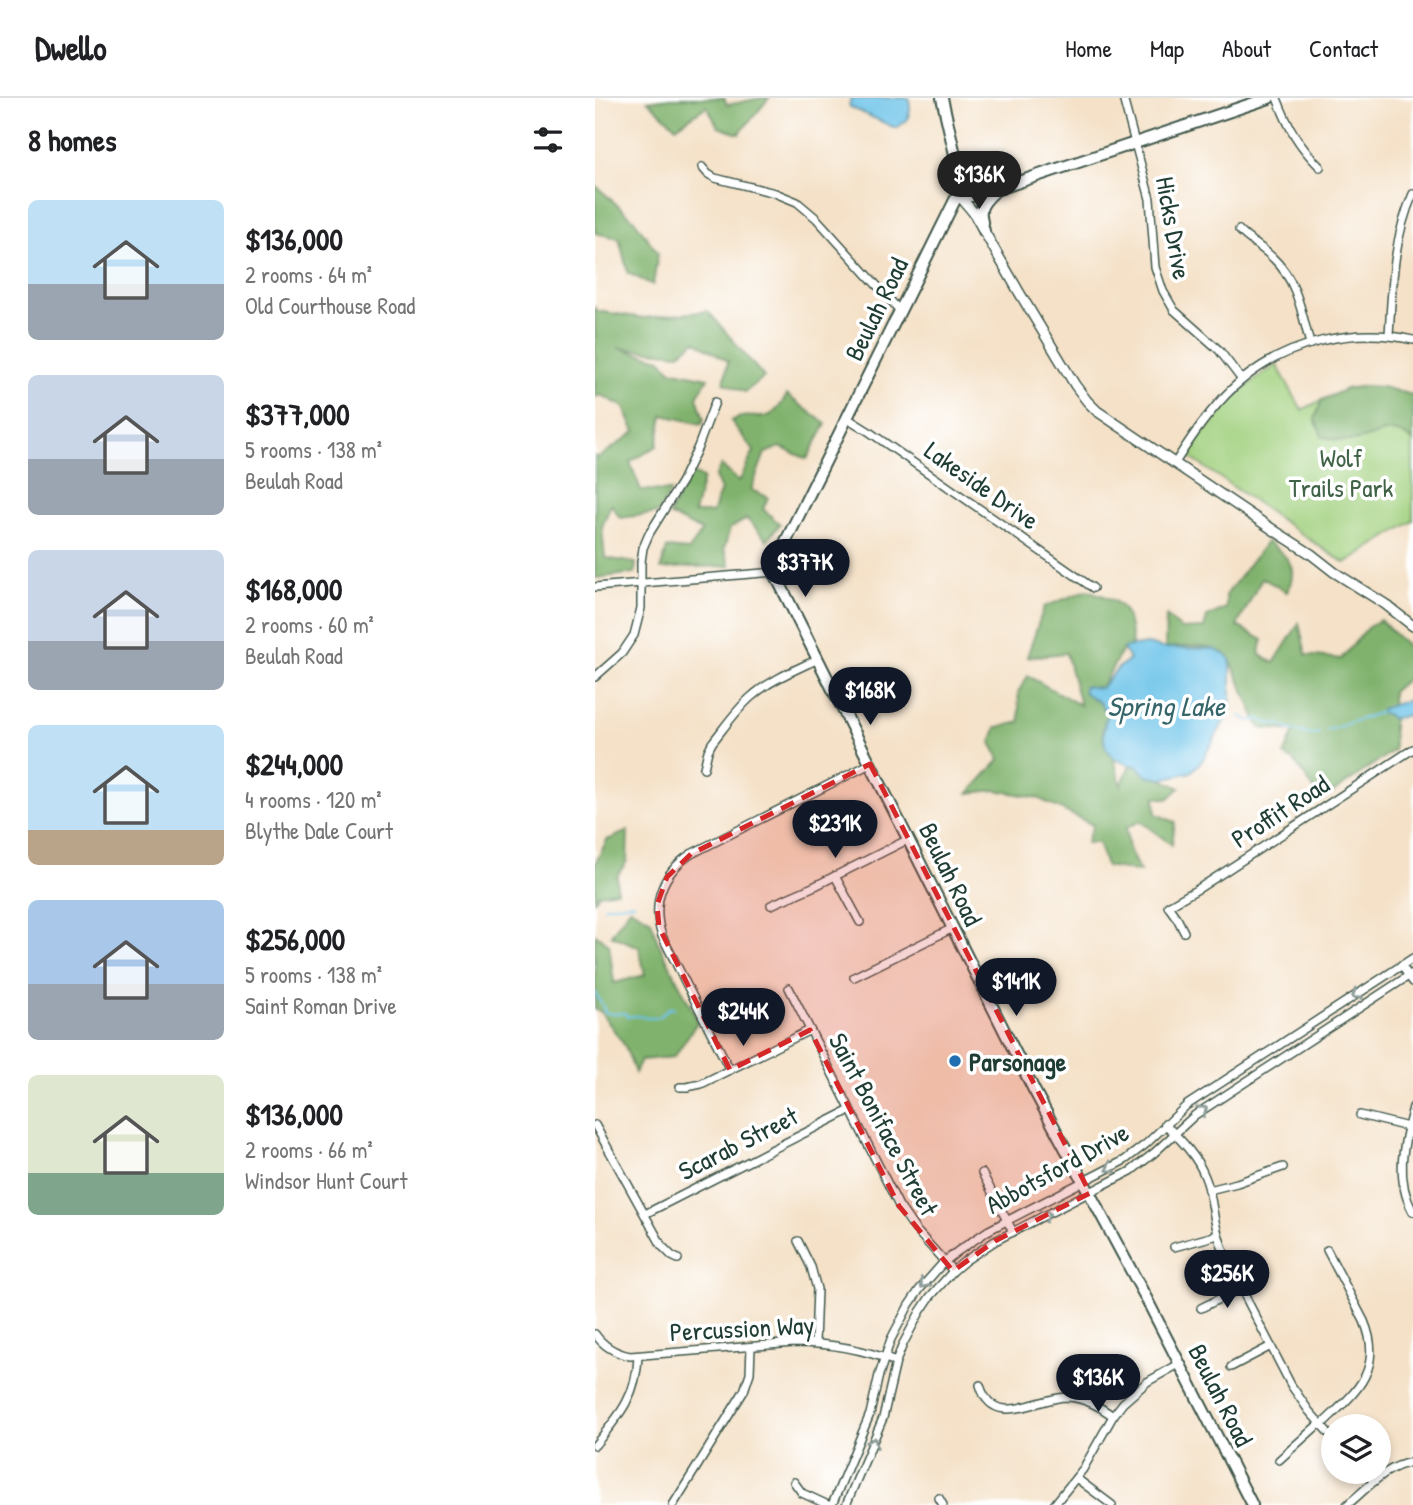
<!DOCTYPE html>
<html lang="en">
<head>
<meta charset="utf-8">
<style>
	body { margin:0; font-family:"Patrick Hand",sans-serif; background:#f2f2f2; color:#202124; height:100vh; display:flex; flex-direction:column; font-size:26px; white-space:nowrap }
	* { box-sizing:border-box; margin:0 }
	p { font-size:23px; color:#757577 }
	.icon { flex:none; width:38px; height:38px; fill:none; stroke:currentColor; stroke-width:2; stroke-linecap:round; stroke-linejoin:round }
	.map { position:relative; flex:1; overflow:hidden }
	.side { display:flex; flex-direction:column; background:#fff; width:595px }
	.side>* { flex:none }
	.buttons { position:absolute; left:726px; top:1316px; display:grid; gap:14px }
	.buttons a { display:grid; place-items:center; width:70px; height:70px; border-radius:50%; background:#fff; box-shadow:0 4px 10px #0003; font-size:35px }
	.price { position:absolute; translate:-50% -60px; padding:0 16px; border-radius:24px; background:#111827; color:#fff; font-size:23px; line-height:46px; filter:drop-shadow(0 2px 4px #0008) }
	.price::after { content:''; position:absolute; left:50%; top:42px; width:21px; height:16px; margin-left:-10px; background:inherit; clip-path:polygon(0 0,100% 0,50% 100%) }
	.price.on { background:#222; color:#fff }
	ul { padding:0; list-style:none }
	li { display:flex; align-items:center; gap:21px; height:175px; padding:0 28px }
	li span { display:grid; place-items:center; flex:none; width:196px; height:140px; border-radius:10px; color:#555 }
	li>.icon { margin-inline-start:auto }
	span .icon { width:84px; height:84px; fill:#fffc; stroke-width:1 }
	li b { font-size:30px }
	h2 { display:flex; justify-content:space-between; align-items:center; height:84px; padding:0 28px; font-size:30px }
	header { display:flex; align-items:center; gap:42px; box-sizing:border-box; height:98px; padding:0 35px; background:#fff; border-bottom:2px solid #e0e0e0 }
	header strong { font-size:33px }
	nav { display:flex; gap:38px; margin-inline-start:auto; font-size:24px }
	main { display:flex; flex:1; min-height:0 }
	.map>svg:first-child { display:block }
	.green { fill:#a1d07e; stroke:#608659; stroke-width:2 }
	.forest { fill:#80b26d; stroke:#507850; stroke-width:2 }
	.water { fill:#6cc3e9; stroke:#46808e; stroke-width:2 }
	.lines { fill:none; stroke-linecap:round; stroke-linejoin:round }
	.stream { stroke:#6cc3e9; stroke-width:2 }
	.minor-casing { stroke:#3f564a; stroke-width:10 }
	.tertiary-casing { stroke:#3f564a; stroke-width:12 }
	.secondary-casing { stroke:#3f564a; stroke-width:14 }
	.minor { stroke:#fff; stroke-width:7 }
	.tertiary { stroke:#fff; stroke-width:9 }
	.secondary { stroke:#fff; stroke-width:10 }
	.oneway { stroke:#8f9e9a }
	.marked { fill:#d62828; fill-opacity:0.2; stroke:#d62828; stroke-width:5; stroke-dasharray:14 9; stroke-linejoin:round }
	.poi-dot { fill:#1f6fb2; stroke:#fff; stroke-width:2.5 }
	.labels { text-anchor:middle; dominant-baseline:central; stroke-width:7; stroke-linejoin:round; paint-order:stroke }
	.street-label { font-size:26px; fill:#1f3d34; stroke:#fff }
	.park-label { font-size:26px; fill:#406246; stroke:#fff }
	.poi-label { font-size:26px; font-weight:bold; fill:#1f3d34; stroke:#fff; text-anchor:start }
	.water-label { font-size:28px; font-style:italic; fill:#36656a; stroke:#fff }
</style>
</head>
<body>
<header>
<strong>Dwello</strong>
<nav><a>Home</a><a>Map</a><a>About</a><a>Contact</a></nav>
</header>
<main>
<section class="side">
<h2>8 homes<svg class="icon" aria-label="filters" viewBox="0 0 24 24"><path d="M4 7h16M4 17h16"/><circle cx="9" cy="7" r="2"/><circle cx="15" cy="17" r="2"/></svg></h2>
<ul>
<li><span style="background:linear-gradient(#bfe0f5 60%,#9aa5b1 0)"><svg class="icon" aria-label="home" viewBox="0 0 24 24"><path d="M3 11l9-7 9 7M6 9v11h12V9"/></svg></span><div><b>$136,000</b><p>2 rooms · 64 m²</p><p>Old Courthouse Road</p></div></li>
<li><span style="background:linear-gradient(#c9d6e8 60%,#9aa5b1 0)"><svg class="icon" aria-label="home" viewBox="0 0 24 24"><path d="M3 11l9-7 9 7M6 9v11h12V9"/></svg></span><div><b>$377,000</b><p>5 rooms · 138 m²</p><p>Beulah Road</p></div></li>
<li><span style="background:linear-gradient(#c9d6e8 65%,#9aa5b1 0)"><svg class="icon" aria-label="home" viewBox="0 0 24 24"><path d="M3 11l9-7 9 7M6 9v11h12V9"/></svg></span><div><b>$168,000</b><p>2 rooms · 60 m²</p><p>Beulah Road</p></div></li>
<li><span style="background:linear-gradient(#bfe0f5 75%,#b9a48a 0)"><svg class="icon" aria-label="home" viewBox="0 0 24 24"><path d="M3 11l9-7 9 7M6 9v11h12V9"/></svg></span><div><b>$244,000</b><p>4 rooms · 120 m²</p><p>Blythe Dale Court</p></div></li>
<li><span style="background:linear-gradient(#a9c7e8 60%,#9aa5b1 0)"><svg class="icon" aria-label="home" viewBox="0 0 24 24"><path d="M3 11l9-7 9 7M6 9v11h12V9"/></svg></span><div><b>$256,000</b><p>5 rooms · 138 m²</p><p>Saint Roman Drive</p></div></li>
<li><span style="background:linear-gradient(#dfe7d0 70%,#7fa58c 0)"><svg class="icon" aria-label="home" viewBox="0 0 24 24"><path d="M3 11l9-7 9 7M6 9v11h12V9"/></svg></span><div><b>$136,000</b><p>2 rooms · 66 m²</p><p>Windsor Hunt Court</p></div></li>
</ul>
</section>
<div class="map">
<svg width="818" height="1407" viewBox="0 0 818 1407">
	<rect width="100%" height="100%" fill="#fff"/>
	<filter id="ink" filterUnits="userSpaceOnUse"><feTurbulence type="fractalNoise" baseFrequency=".0143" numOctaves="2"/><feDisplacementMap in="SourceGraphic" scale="14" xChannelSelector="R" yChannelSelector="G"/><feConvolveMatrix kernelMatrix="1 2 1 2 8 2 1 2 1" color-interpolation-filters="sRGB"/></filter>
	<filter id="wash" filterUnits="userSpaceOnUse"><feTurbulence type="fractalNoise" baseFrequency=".00686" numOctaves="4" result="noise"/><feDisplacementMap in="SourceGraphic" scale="28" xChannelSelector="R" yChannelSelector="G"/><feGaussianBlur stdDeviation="1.57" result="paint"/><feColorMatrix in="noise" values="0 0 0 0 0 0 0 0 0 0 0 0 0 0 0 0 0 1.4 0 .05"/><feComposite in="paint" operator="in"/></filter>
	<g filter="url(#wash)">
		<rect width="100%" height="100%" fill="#f4e1c7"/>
		<path class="green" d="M682,267L707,312L727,302L818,300V423L750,465C698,432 649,395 597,361L595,358V353C608,335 621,317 637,301C651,288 666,277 682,267Z"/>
		<g class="forest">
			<polygon points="76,0 129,0 132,7 166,0 174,0 144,36 123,29 112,8 81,29 53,3"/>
			<polygon points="0,87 39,122 63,155 58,187 33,175 24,140 0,135"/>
			<polygon points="0,210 2,213 49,220 113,213 169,279 150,294 129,285 133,263 100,243 84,256 23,250 66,261 75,272 113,280 102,299 109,321 107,326 68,317 62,348 35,364 46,392 76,393 63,415 25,420 16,406 7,429 10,460 41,465 40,475 0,480 0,358 3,360 40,334 29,309 6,297 0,299"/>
			<path d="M770,288L787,289L818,297V343C793,321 780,343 755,343C746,343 735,341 727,338L720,321L727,302L751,291Z"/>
			<path d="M192,297L231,326L212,361L185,349L170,355L156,392L173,399L168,411L185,426L172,442L152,421L135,430L129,451L135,468L95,469L66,471L72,450L94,452L107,433L74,417L96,374L108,380L99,415H117L126,392L120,379L126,367L144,384L159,353L136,323C162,309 171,335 192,297Z"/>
			<path d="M672,443C692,459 705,467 692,494L667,480L642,528L668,542L664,556L679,565L704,525L711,557L746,561L772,530L785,522L818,554V576L797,594L799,652L727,702L699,663L689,657L699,633L665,630L635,561C621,545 589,548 570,550L571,518L586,531L609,530L612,519L631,510V497Z"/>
			<path d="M492,492C529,504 534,509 537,548L528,551L506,590L489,588V593L505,605L512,616L508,630L509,644L518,658L526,687L535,667L542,668L552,678L567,681L585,690L573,701L560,699L561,716L580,724L577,747L545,723L531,730L534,752L545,774L511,768L503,745H491L498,727L443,700L401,692L374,695L405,661L396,645L401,630L425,624L423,594L433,578L485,607L471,555L432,559L449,509Z"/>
			<polygon points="33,733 32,763 22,778 22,793 4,796 0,802 0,766 12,742"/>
			<polygon points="35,810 56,822 62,842 103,923 79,959 46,962 40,975 30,948 5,913 0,912 0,836 14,846 19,885 50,877 44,849 16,837"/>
		</g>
		<g class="water">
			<polygon points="257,0 314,0 315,13 312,22 303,29 298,29 255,9 254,6"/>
			<path d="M553,546L567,550L619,551L631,557L635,561L636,570V611L607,663L596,674L567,681L552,678L542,668C510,664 504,645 512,616L505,605L489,594V588L506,590L525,568L535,562L528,551L531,549Z"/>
			<polygon points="816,601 818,602 818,616 797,621 791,616 786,615 786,611"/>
		</g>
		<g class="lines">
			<g class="stream">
				<polyline points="645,618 656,623 664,621 676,626 684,626 693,631 718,637 724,635"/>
				<polyline points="731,632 737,631 786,614"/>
				<polyline points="9,810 11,808 39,805"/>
				<path d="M0,895L8,908L9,914L17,916L30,915L33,919C52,914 56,930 74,910H79"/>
			</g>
		</g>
	</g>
	<g filter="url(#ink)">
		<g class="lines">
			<defs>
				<g id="minor">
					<polyline points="528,0 555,101 560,169 568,193 579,212 624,252 647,282"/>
					<path d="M682,0C693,29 703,47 725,69"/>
					<polyline points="107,69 113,76 120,80 180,95 202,104 221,120 305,213"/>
					<path d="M644,132C654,143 667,149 678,160C702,182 707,216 715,246"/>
					<path d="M794,237C797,189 798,141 818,96"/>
					<polyline points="252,320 273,333 498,490"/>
					<path d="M580,365C598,336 620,304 647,282C693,244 760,228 818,242"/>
					<polyline points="0,489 180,474"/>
					<polyline points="0,579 27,555 39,537 46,510 46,464 48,450 54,436 87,383 103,349 120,304"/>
					<path d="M109,670L113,653L117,645C129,630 141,612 156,599C175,582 200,572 223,561"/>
					<polyline points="240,778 265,824"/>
					<polyline points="176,807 220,788 314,741"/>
					<polyline points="589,834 583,822 573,808 603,791 818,651"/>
					<polyline points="806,867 818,884"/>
					<polyline points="259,879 358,830"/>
					<polyline points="194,890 304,1108 320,1131 358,1173"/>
					<path d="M135,972L67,838C56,805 67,775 96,756L275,666"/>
					<polyline points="85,989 92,989 106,986 215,932"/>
					<path d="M818,1009C809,1045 799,1079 818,1114"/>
					<polyline points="765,1017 813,1029"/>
					<path d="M570,1026C586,1042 602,1058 610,1079C616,1093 617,1109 620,1123C623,1140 629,1155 636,1171L696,1287L714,1313L738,1340"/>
					<polyline points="0,1027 67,1148 77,1158 83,1161"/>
					<polyline points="387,1075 418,1134"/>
					<polyline points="614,1092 642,1085 688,1069"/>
					<polyline points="50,1116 255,1012"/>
					<polyline points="203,1143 216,1169 222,1191 220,1245"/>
					<polyline points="579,1149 623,1137"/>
					<polyline points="606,1210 646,1190"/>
					<path d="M0,1236C9,1249 20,1255 35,1258L199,1245C234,1245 268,1251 301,1264"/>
					<polyline points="636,1269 676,1248"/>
					<path d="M385,1287C398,1333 443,1299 472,1299C490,1300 504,1308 518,1318"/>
					<path d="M726,1327C759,1296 790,1273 769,1223L732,1152"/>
					<path d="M0,1347C24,1318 42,1298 43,1258"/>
					<polyline points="684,1362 725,1325"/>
					<polyline points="770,1374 779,1383"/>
					<polyline points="481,1380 517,1407"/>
					<polyline points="199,1384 207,1395 233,1407"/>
					<polyline points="344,1400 348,1407"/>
					<polyline points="78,1407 149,1293 155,1275 156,1249"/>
					<polyline points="237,1407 275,1316 284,1277 296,1241 314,1207 325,1191 347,1166 363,1153 394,1132 530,1062 551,1046 592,1007 818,860"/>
					<polyline points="251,1407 288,1320 301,1264 308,1246 325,1214 335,1199 358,1173 371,1162 400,1143 536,1073 559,1055 600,1017 818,875"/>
					<polyline points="459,1407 488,1371 518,1318 528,1305 552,1284 584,1266"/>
					<path d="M752,1407C773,1390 790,1368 818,1364"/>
				</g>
				<polyline id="tertiary" points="363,96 378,114 424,194 480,287 492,303 502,313 680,433 716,456 739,474 790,506 818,528"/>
				<g id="secondary">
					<polyline points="347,0 364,74 365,86 363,96 186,453 181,466 180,476 439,992 551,1200 657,1407"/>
					<polyline points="363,96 376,98 388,96 674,0"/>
					<path d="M389,133C384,113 383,109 398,95"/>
				</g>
			</defs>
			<use href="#minor" class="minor-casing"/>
			<use href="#tertiary" class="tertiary-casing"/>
			<use href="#secondary" class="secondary-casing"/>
			<use href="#minor" class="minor"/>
			<use href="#tertiary" class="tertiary"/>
			<use href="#secondary" class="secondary"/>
		</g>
		<defs><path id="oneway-chevron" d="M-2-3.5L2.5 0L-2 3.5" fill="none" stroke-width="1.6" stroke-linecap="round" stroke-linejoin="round" transform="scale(1.75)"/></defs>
		<g class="oneway">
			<use href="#oneway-chevron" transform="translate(761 897) rotate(147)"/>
			<use href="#oneway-chevron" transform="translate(608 1012) rotate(-34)"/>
			<use href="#oneway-chevron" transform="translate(515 1070) rotate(152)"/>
			<use href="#oneway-chevron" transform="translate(451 1117) rotate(-27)"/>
			<use href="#oneway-chevron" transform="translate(329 1186) rotate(129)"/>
			<use href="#oneway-chevron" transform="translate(278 1344) rotate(-67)"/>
		</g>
	</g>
	<path class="marked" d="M275,666L495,1095L400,1143L358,1173L304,1108L215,932L135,972L64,829L62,807L72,779L96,756Z"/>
	<circle class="poi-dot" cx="360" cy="963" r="7"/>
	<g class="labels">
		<g class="street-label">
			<text transform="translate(579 130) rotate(80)">Hicks Drive</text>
			<text transform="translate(281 211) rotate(-64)">Beulah Road</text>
			<text transform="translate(387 387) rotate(35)">Lakeside Drive</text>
			<text transform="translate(685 713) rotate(-33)">Proffit Road</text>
			<text transform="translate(356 776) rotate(64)">Beulah Road</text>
			<text transform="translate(289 1026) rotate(62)">Saint Boniface Street</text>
			<text transform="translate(143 1045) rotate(-27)">Scarab Street</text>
			<text transform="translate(462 1070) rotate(-29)">Abbotsford Drive</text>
			<text transform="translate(147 1230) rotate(-3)">Percussion Way</text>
			<text transform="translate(626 1297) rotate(63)">Beulah Road</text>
		</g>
		<g class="park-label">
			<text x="746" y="359">Wolf<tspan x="746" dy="30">Trails Park</tspan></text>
		</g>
		<g class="poi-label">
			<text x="374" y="963">Parsonage</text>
		</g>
		<g class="water-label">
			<text x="571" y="608">Spring Lake</text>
		</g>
	</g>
</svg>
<div class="buttons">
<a><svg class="icon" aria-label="layers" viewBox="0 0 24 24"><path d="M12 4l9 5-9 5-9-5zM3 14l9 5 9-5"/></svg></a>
</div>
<b class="price on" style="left:384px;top:113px">$136K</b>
<b class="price" style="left:210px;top:501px">$377K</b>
<b class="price" style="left:275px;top:629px">$168K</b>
<b class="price" style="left:240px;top:762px">$231K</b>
<b class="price" style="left:421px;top:920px">$141K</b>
<b class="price" style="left:148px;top:950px">$244K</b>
<b class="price" style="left:632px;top:1212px">$256K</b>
<b class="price" style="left:503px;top:1316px">$136K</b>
</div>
</main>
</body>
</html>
